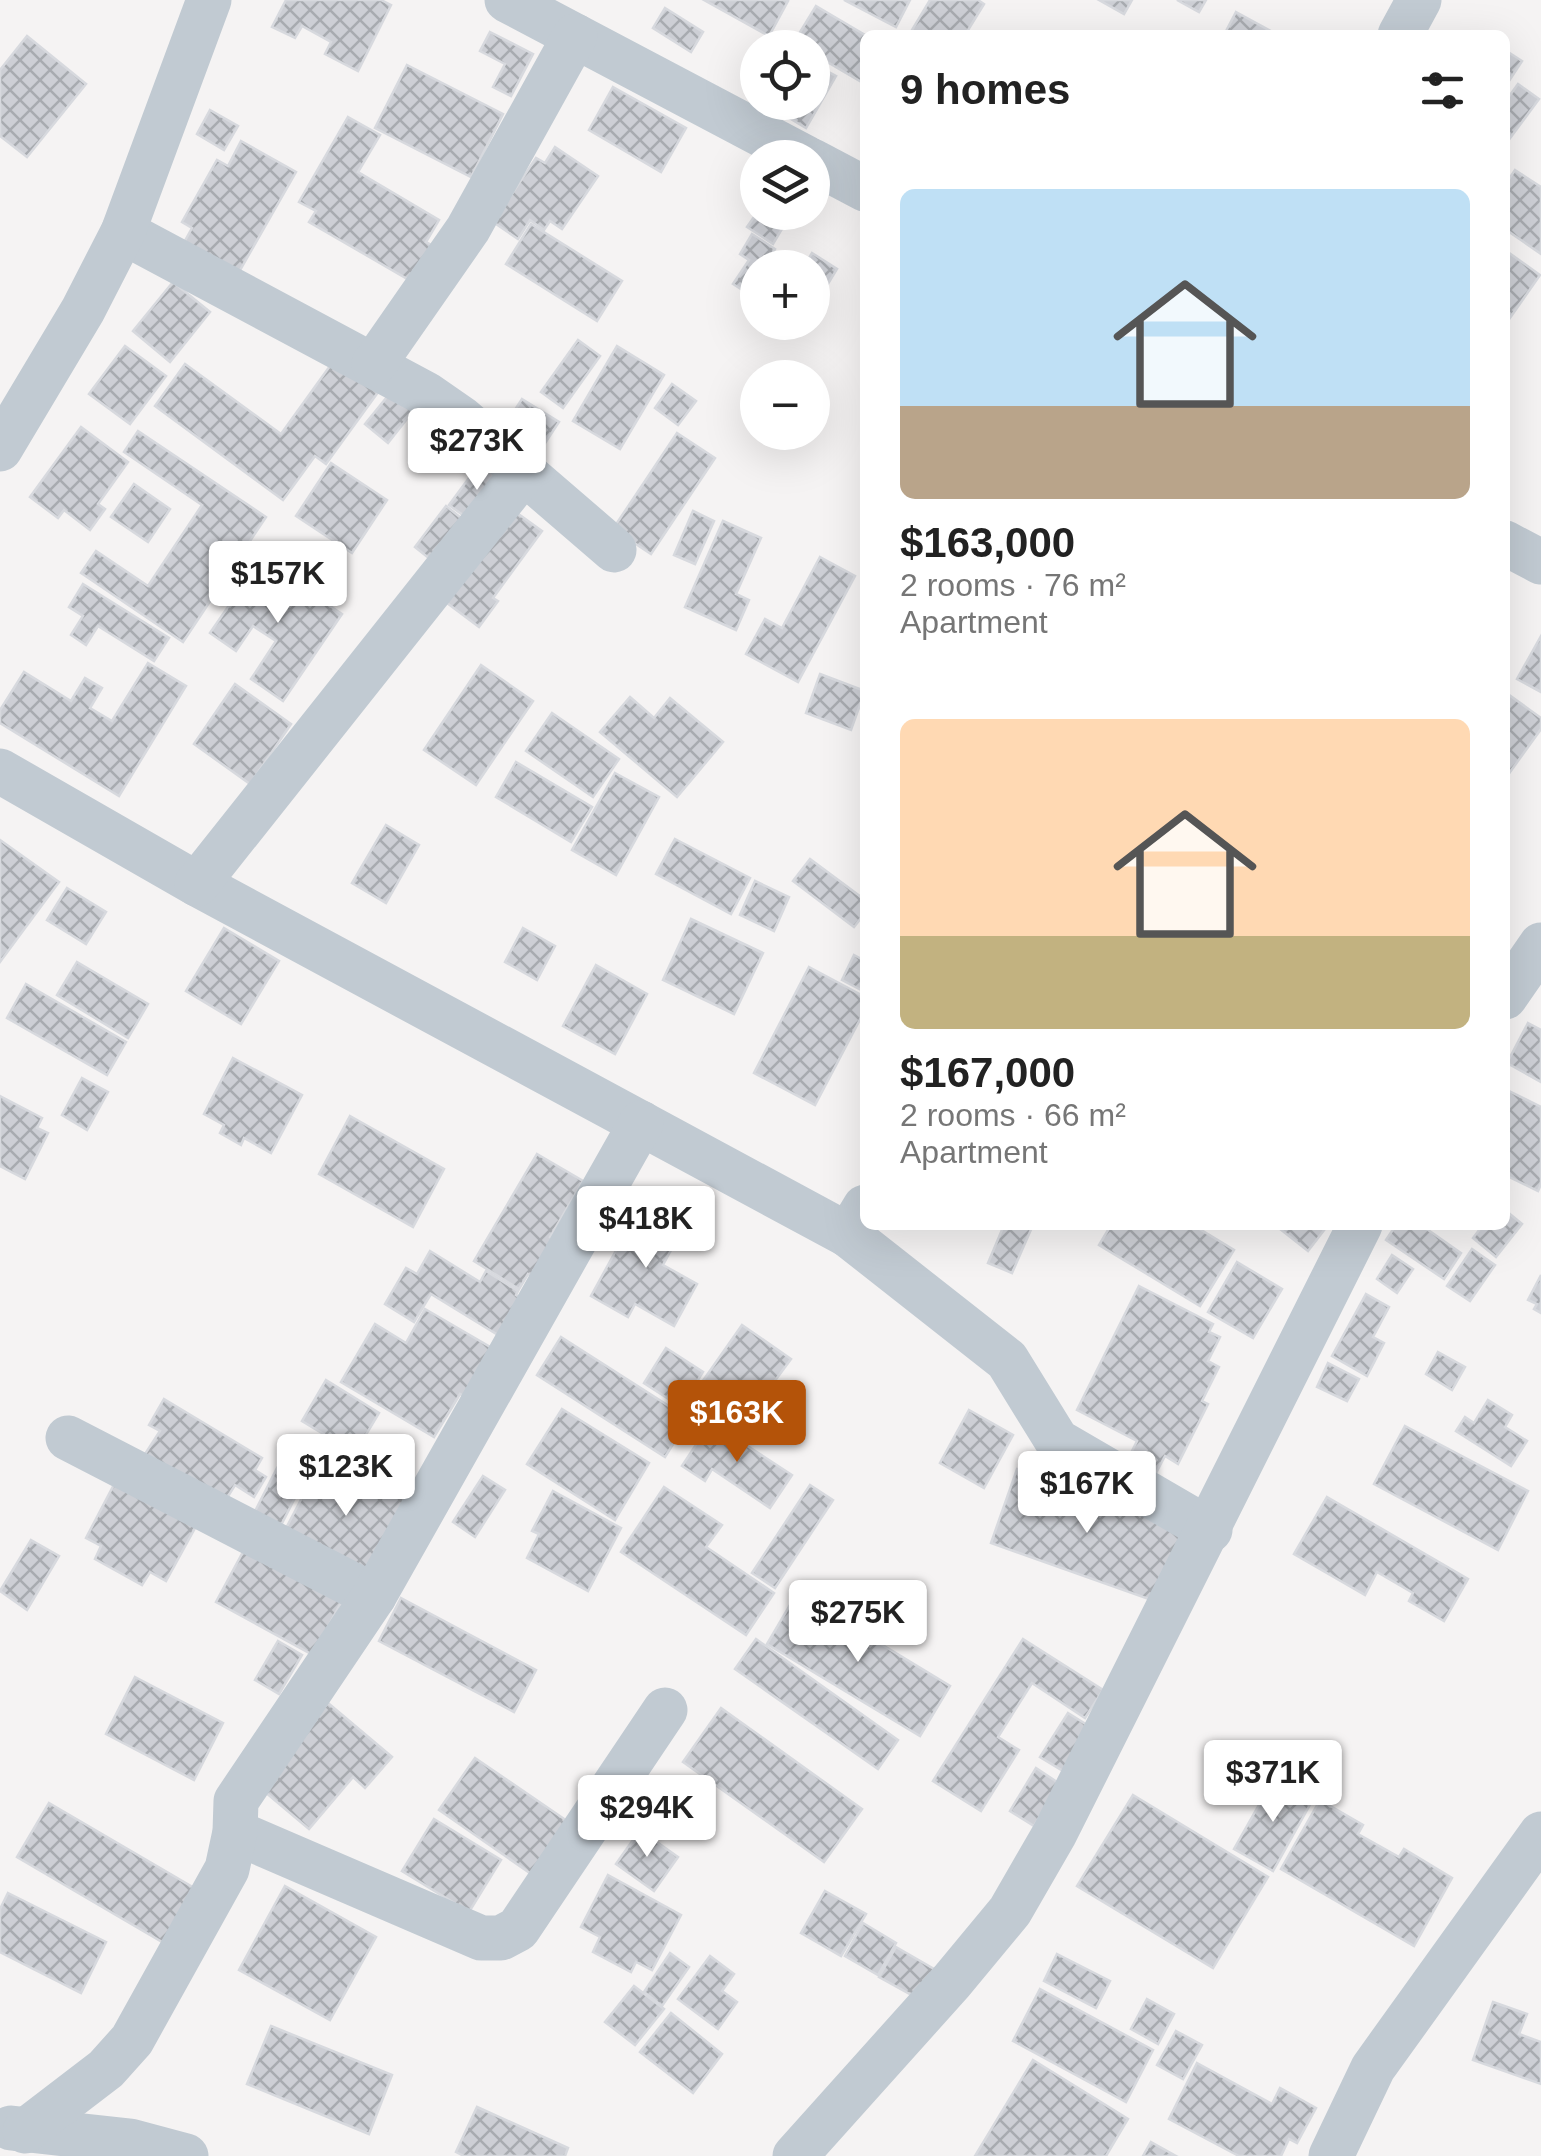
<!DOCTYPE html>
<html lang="en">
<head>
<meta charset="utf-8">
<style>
	body { margin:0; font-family:Helvetica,sans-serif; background:#f6f6f6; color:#222; height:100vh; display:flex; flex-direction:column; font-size:38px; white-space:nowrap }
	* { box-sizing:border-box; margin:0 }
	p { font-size:32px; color:#767676 }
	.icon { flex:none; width:55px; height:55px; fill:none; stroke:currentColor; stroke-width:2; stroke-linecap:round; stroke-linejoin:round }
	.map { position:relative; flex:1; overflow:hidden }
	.panel { position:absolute; left:860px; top:30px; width:650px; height:1200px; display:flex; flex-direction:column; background:#fff; border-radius:15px; box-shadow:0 10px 40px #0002 }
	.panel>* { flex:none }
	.buttons { position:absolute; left:740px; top:30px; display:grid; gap:20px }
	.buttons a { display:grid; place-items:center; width:90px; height:90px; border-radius:50%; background:#fff; box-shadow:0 10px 40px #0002; font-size:50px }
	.price { position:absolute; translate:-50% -85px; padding:0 22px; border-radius:10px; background:#fff; color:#222; font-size:32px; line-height:65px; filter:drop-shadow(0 2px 5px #0008) }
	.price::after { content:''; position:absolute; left:50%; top:60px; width:30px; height:22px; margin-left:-15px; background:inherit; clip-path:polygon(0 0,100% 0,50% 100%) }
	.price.selected { background:#b45309; color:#fff }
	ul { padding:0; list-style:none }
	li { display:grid; align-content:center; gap:20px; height:530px; padding:0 40px }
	li span { display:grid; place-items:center; height:310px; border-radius:15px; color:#555 }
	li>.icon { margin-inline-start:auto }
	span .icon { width:180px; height:180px; fill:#fffc; stroke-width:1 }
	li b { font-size:42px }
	h2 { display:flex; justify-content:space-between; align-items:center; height:120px; padding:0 40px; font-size:42px }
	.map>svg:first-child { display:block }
	.building { fill:url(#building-cross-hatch); stroke:#d7d9de; stroke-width:2.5 }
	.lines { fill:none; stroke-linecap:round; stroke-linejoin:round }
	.minor { stroke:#c1cad2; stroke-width:45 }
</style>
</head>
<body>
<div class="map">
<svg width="1541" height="2156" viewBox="0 0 1541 2156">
	<defs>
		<pattern id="building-cross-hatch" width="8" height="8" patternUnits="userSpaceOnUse" patternTransform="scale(2.5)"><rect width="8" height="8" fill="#cdcfd5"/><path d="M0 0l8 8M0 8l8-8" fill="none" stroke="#a8abb0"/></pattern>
	</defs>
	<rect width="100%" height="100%" fill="#f5f3f3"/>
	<g class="building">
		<polygon points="286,0 381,0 391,5 358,71 325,54 331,42 302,26 295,38 272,27"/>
		<polygon points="704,0 786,0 788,1 769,36"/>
		<polygon points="844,0 910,0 896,27"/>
		<polygon points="930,0 978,0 984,4 965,35 909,35"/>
		<polygon points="1099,0 1132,0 1124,14"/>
		<polygon points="1177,0 1206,0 1199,12"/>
		<polygon points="816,6 865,35 865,84 812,53 812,48 804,48 794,42"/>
		<polygon points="665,8 703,32 691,52 653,28"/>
		<polygon points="1236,12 1278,35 1224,35"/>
		<polygon points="490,32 533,54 511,96 493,87 505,64 480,51"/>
		<polygon points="27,36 86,84 27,157 0,136 0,70"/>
		<polygon points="1505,50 1522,61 1505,87"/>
		<polygon points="812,63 836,76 806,128 776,110 780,102 812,102"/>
		<polygon points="407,65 503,114 471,177 375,128"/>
		<polygon points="1518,84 1539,99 1505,145 1505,102"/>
		<polygon points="613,87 686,128 661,172 589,130"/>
		<polygon points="210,110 238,126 224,150 197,134"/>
		<polygon points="348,117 380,135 358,172 439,220 426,242 437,248 416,284 309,222 316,211 299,202"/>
		<polygon points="241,141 296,172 235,279 181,248 192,228 182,222 217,160 228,166"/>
		<polygon points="555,147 598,176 562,229 550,221 544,230 530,220 518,239 493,222 536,158 545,163"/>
		<polygon points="1515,170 1541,187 1541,254 1505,229 1505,185"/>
		<polygon points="768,212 792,212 773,244 747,227 754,217 762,222"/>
		<polygon points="531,224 622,281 597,321 506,264"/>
		<polygon points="752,234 775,249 763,268 758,268 758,276 747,293 733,284 749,260 740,254"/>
		<polygon points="1505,250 1540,275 1505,325"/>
		<polygon points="812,253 837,269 826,287 822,285 812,300 812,268 803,268"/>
		<polygon points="173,282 210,312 170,362 133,331"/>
		<polygon points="578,340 600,356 563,408 541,392"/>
		<polygon points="125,346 166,376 130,424 89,394"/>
		<polygon points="617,346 664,375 620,449 573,421"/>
		<polygon points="340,352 384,384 326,464 315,456 283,500 155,406 185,364 281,434"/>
		<polygon points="672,384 696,401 678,425 655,408"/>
		<polygon points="391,392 414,410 388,443 365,424"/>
		<polygon points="522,399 559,422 534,460 498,436"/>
		<polygon points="81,427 128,462 98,504 105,509 90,530 64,510 58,518 30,497"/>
		<polygon points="138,431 266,517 183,642 81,573 96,551 148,586 202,505 124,452"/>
		<polygon points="677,433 715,458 651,554 613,529"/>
		<polygon points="331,463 387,500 352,553 296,516"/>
		<polygon points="480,463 504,481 474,523 449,505"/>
		<polygon points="134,484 170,509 148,542 111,517"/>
		<polygon points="506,505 542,531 493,598 498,601 479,627 439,597"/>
		<polygon points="446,506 471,526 440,567 415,547"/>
		<polygon points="693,511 714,521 695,564 674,555"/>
		<polygon points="723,521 761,538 736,594 749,600 736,630 685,607"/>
		<polygon points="820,557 855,576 798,682 746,654 765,619 782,628"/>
		<polygon points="261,559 342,614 283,701 251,679 276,641 253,626 236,651 210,633"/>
		<polygon points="83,584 169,638 154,661 98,626 86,645 71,635 83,616 69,607"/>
		<polygon points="1541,636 1541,692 1517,679"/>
		<polygon points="148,663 186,686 119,796 0,723 0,710 24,672 71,701 85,678 102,688 90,708 112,721"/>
		<polygon points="481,665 533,701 476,785 424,750"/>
		<polygon points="820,674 865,691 851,730 806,713"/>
		<polygon points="235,684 291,724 250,784 194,744"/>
		<polygon points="1505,692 1541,718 1541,729 1505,779"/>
		<polygon points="630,697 654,718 670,698 723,742 677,797 600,732"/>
		<polygon points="552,713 619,759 593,797 526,751"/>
		<polygon points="516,762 592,807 571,842 496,797"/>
		<polygon points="615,773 659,797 616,875 572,850"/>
		<polygon points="386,825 419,845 386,903 352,883"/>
		<polygon points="675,839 750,878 731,914 656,874"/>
		<polygon points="0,840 59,882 0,962"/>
		<polygon points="810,859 865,900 865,913 854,927 793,881"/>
		<polygon points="755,881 789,897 774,931 740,915"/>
		<polygon points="67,888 106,912 86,944 47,920"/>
		<polygon points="691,919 763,953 734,1014 663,980"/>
		<polygon points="224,928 279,961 241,1024 186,991"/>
		<polygon points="523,928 555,946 537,980 505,962"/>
		<polygon points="854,955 865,961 865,992 842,980"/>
		<polygon points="77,962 148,1004 128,1038 57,995"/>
		<polygon points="596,965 647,994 615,1054 563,1026"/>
		<polygon points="809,967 865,997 865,1010 815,1105 754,1073"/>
		<polygon points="26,984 126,1042 107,1075 7,1018"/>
		<polygon points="1528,1023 1541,1030 1541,1082 1507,1063"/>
		<polygon points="233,1058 302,1095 271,1153 244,1138 241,1145 220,1133 224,1125 204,1114"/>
		<polygon points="82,1078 108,1092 87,1130 62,1115"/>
		<polygon points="1505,1089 1541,1107 1541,1184 1538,1191 1505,1175"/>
		<polygon points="0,1096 42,1118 37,1128 48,1133 25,1179 0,1166"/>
		<polygon points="350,1116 444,1169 413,1227 319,1174"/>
		<polygon points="537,1154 583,1181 550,1237 561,1244 539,1280 528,1274 519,1289 474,1261"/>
		<polygon points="641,1205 683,1228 663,1265 697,1284 674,1326 635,1304 628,1317 591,1296"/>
		<polygon points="1505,1210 1522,1224 1496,1257 1473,1238 1483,1225 1505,1225"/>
		<polygon points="1004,1225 1033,1225 1012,1273 988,1263"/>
		<polygon points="1111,1225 1193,1225 1234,1250 1200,1306 1099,1245"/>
		<polygon points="1275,1225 1328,1225 1308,1251"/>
		<polygon points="1396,1225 1421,1225 1461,1253 1444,1279 1386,1240"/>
		<polygon points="1472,1249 1495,1265 1470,1301 1447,1286"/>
		<polygon points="430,1251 480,1282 486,1271 518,1291 516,1295 526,1301 503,1338 431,1294 414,1322 385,1304 406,1268 417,1274"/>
		<polygon points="1392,1255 1413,1269 1397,1293 1377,1279"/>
		<polygon points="1237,1262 1282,1289 1253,1338 1208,1312"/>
		<polygon points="1541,1275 1541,1313 1534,1309 1537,1304 1528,1300"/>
		<polygon points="1139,1286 1213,1324 1209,1332 1220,1337 1208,1361 1219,1367 1202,1401 1208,1404 1178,1464 1165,1456 1156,1473 1128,1459 1137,1441 1077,1410"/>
		<polygon points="1366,1294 1389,1307 1373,1337 1384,1343 1367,1376 1332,1356"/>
		<polygon points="425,1309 497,1351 469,1399 460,1394 434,1437 341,1382 375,1324 406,1343"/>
		<polygon points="742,1325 791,1359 774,1382 798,1398 773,1435 700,1385"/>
		<polygon points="561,1337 689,1419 665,1457 537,1375"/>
		<polygon points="666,1348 703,1372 681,1407 644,1383"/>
		<polygon points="1438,1352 1465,1367 1452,1390 1426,1374"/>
		<polygon points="1328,1363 1359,1379 1347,1401 1317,1387"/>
		<polygon points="326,1380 379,1413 355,1453 302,1421"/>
		<polygon points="164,1399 262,1458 255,1470 266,1477 254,1497 235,1485 222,1506 143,1457 160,1431 149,1425"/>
		<polygon points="1488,1400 1512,1415 1505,1427 1527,1441 1511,1466 1456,1431 1465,1417 1474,1423"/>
		<polygon points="562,1409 649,1463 615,1520 527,1464"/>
		<polygon points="969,1410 1013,1435 984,1488 940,1463"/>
		<polygon points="711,1422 792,1475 770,1508 712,1469 705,1481 682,1466"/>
		<polygon points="1405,1426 1528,1491 1498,1550 1374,1484"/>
		<polygon points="318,1467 355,1486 364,1470 409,1494 364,1580 282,1536"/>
		<polygon points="277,1468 303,1482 272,1543 246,1529"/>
		<polygon points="1017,1469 1183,1528 1157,1602 991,1543"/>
		<polygon points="119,1475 200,1519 166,1581 150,1572 142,1585 95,1559 101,1546 86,1538"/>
		<polygon points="483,1476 505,1490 475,1537 453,1522"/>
		<polygon points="810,1485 833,1500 775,1588 752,1573"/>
		<polygon points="664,1487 722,1525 706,1547 774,1593 746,1635 621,1552"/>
		<polygon points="553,1491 621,1528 588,1591 527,1558 539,1534 532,1531"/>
		<polygon points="1327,1497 1468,1579 1444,1621 1409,1601 1413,1593 1377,1572 1365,1595 1294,1554"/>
		<polygon points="250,1539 347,1591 313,1655 216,1602"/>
		<polygon points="31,1540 59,1556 27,1610 0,1591"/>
		<polygon points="797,1593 950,1686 920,1736 767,1644"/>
		<polygon points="401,1598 536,1670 514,1712 379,1641"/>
		<polygon points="756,1639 898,1740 878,1769 735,1669"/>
		<polygon points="1023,1639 1103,1690 1085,1718 1032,1683 998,1737 1019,1750 981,1811 933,1781"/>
		<polygon points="278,1641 302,1655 279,1694 255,1680"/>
		<polygon points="135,1677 223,1723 194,1780 106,1734"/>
		<polygon points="328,1703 392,1757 365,1788 353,1777 309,1829 258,1786"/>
		<polygon points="721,1708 862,1809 824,1862 683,1762"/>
		<polygon points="1068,1713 1095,1730 1068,1774 1040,1757"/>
		<polygon points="475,1758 573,1825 537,1878 439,1810"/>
		<polygon points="1036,1768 1060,1784 1034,1826 1010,1811"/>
		<polygon points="1273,1780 1312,1801 1273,1871 1234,1849"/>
		<polygon points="1133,1795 1268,1877 1213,1968 1077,1886"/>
		<polygon points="1320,1800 1363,1825 1358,1834 1399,1857 1404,1849 1452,1878 1414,1946 1281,1869"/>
		<polygon points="49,1803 201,1892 169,1946 17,1857"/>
		<polygon points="434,1819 501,1860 469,1912 402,1871"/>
		<polygon points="640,1830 678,1857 654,1891 616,1864"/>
		<polygon points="608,1875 681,1915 652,1970 636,1962 631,1972 593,1952 600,1937 581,1927"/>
		<polygon points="285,1886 376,1937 330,2020 239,1970"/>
		<polygon points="825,1891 866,1914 841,1956 801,1933"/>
		<polygon points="8,1893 106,1942 81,1993 0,1952 0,1909"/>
		<polygon points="863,1923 896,1943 878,1975 845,1956"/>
		<polygon points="896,1947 934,1969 917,1998 879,1977"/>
		<polygon points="670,1953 689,1967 662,2006 644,1992"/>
		<polygon points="1057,1954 1110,1981 1096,2008 1044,1981"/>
		<polygon points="710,1956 734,1974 722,1991 737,2002 718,2029 678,1999"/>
		<polygon points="634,1986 664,2009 635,2045 605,2022"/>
		<polygon points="1040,1989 1153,2050 1126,2102 1013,2041"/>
		<polygon points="1147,1999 1174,2014 1158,2044 1131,2029"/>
		<polygon points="1493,2002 1527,2014 1519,2034 1541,2042 1541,2084 1473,2060"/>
		<polygon points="671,2013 722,2054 693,2093 640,2052"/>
		<polygon points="271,2026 392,2075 369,2134 247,2084"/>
		<polygon points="1176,2031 1202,2045 1183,2079 1157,2065"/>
		<polygon points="1033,2060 1128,2119 1106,2156 975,2156"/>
		<polygon points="1197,2063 1272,2104 1280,2088 1316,2108 1297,2143 1289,2139 1281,2156 1239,2156 1169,2119"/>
		<polygon points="477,2107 568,2148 565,2156 464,2156 456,2152"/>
		<polygon points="1151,2142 1176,2156 1143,2156"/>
	</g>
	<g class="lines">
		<g class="minor">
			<polyline points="507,0 806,158"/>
			<polyline points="1400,35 1419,0"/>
			<polyline points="812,161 865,189"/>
			<polyline points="123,232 426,394 462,419 614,550"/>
			<polyline points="374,364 468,229 575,36"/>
			<polyline points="0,449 83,310 123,232 209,0"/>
			<polyline points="1505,543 1541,562"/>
			<polyline points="0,771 197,884 848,1235 865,1207"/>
			<polyline points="197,884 524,472"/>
			<polyline points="1505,997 1541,945"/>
			<polyline points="848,1235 1007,1360 1057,1441 1210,1530"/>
			<polyline points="68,1438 374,1596"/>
			<polyline points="235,1832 481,1938 501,1938 518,1929 665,1710"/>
			<polyline points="11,2128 130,2141 186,2156"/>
			<polyline points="25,2131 106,2069 132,2040 227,1869 235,1832 236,1801 374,1596 641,1123"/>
			<polyline points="795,2156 952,1981 1010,1911 1055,1833 1360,1225"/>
			<polyline points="1331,2156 1373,2068 1541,1834"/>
		</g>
	</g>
</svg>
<div class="buttons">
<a><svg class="icon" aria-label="locate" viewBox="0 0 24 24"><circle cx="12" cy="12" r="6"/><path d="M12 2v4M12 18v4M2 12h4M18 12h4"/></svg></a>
<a><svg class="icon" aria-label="layers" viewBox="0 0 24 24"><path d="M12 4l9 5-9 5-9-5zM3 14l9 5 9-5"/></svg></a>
<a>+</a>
<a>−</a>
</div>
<b class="price" style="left:477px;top:493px">$273K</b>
<b class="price" style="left:278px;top:626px">$157K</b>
<b class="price" style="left:646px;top:1271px">$418K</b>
<b class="price selected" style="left:737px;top:1465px">$163K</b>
<b class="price" style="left:346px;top:1519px">$123K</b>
<b class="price" style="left:1087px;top:1536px">$167K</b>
<b class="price" style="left:858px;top:1665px">$275K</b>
<b class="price" style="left:1273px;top:1825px">$371K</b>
<b class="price" style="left:647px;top:1860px">$294K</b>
<section class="panel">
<h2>9 homes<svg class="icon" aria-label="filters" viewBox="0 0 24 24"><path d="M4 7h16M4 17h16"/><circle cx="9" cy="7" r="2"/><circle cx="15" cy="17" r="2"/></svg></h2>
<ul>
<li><span style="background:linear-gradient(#bfe0f5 70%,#b9a48a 0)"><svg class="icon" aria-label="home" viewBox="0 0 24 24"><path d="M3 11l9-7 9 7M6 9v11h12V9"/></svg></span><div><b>$163,000</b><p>2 rooms · 76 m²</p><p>Apartment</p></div></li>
<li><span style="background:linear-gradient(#ffd9b3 70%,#c2b280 0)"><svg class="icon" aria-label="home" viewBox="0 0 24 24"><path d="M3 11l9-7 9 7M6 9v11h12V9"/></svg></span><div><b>$167,000</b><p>2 rooms · 66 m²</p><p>Apartment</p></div></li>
</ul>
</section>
</div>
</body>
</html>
